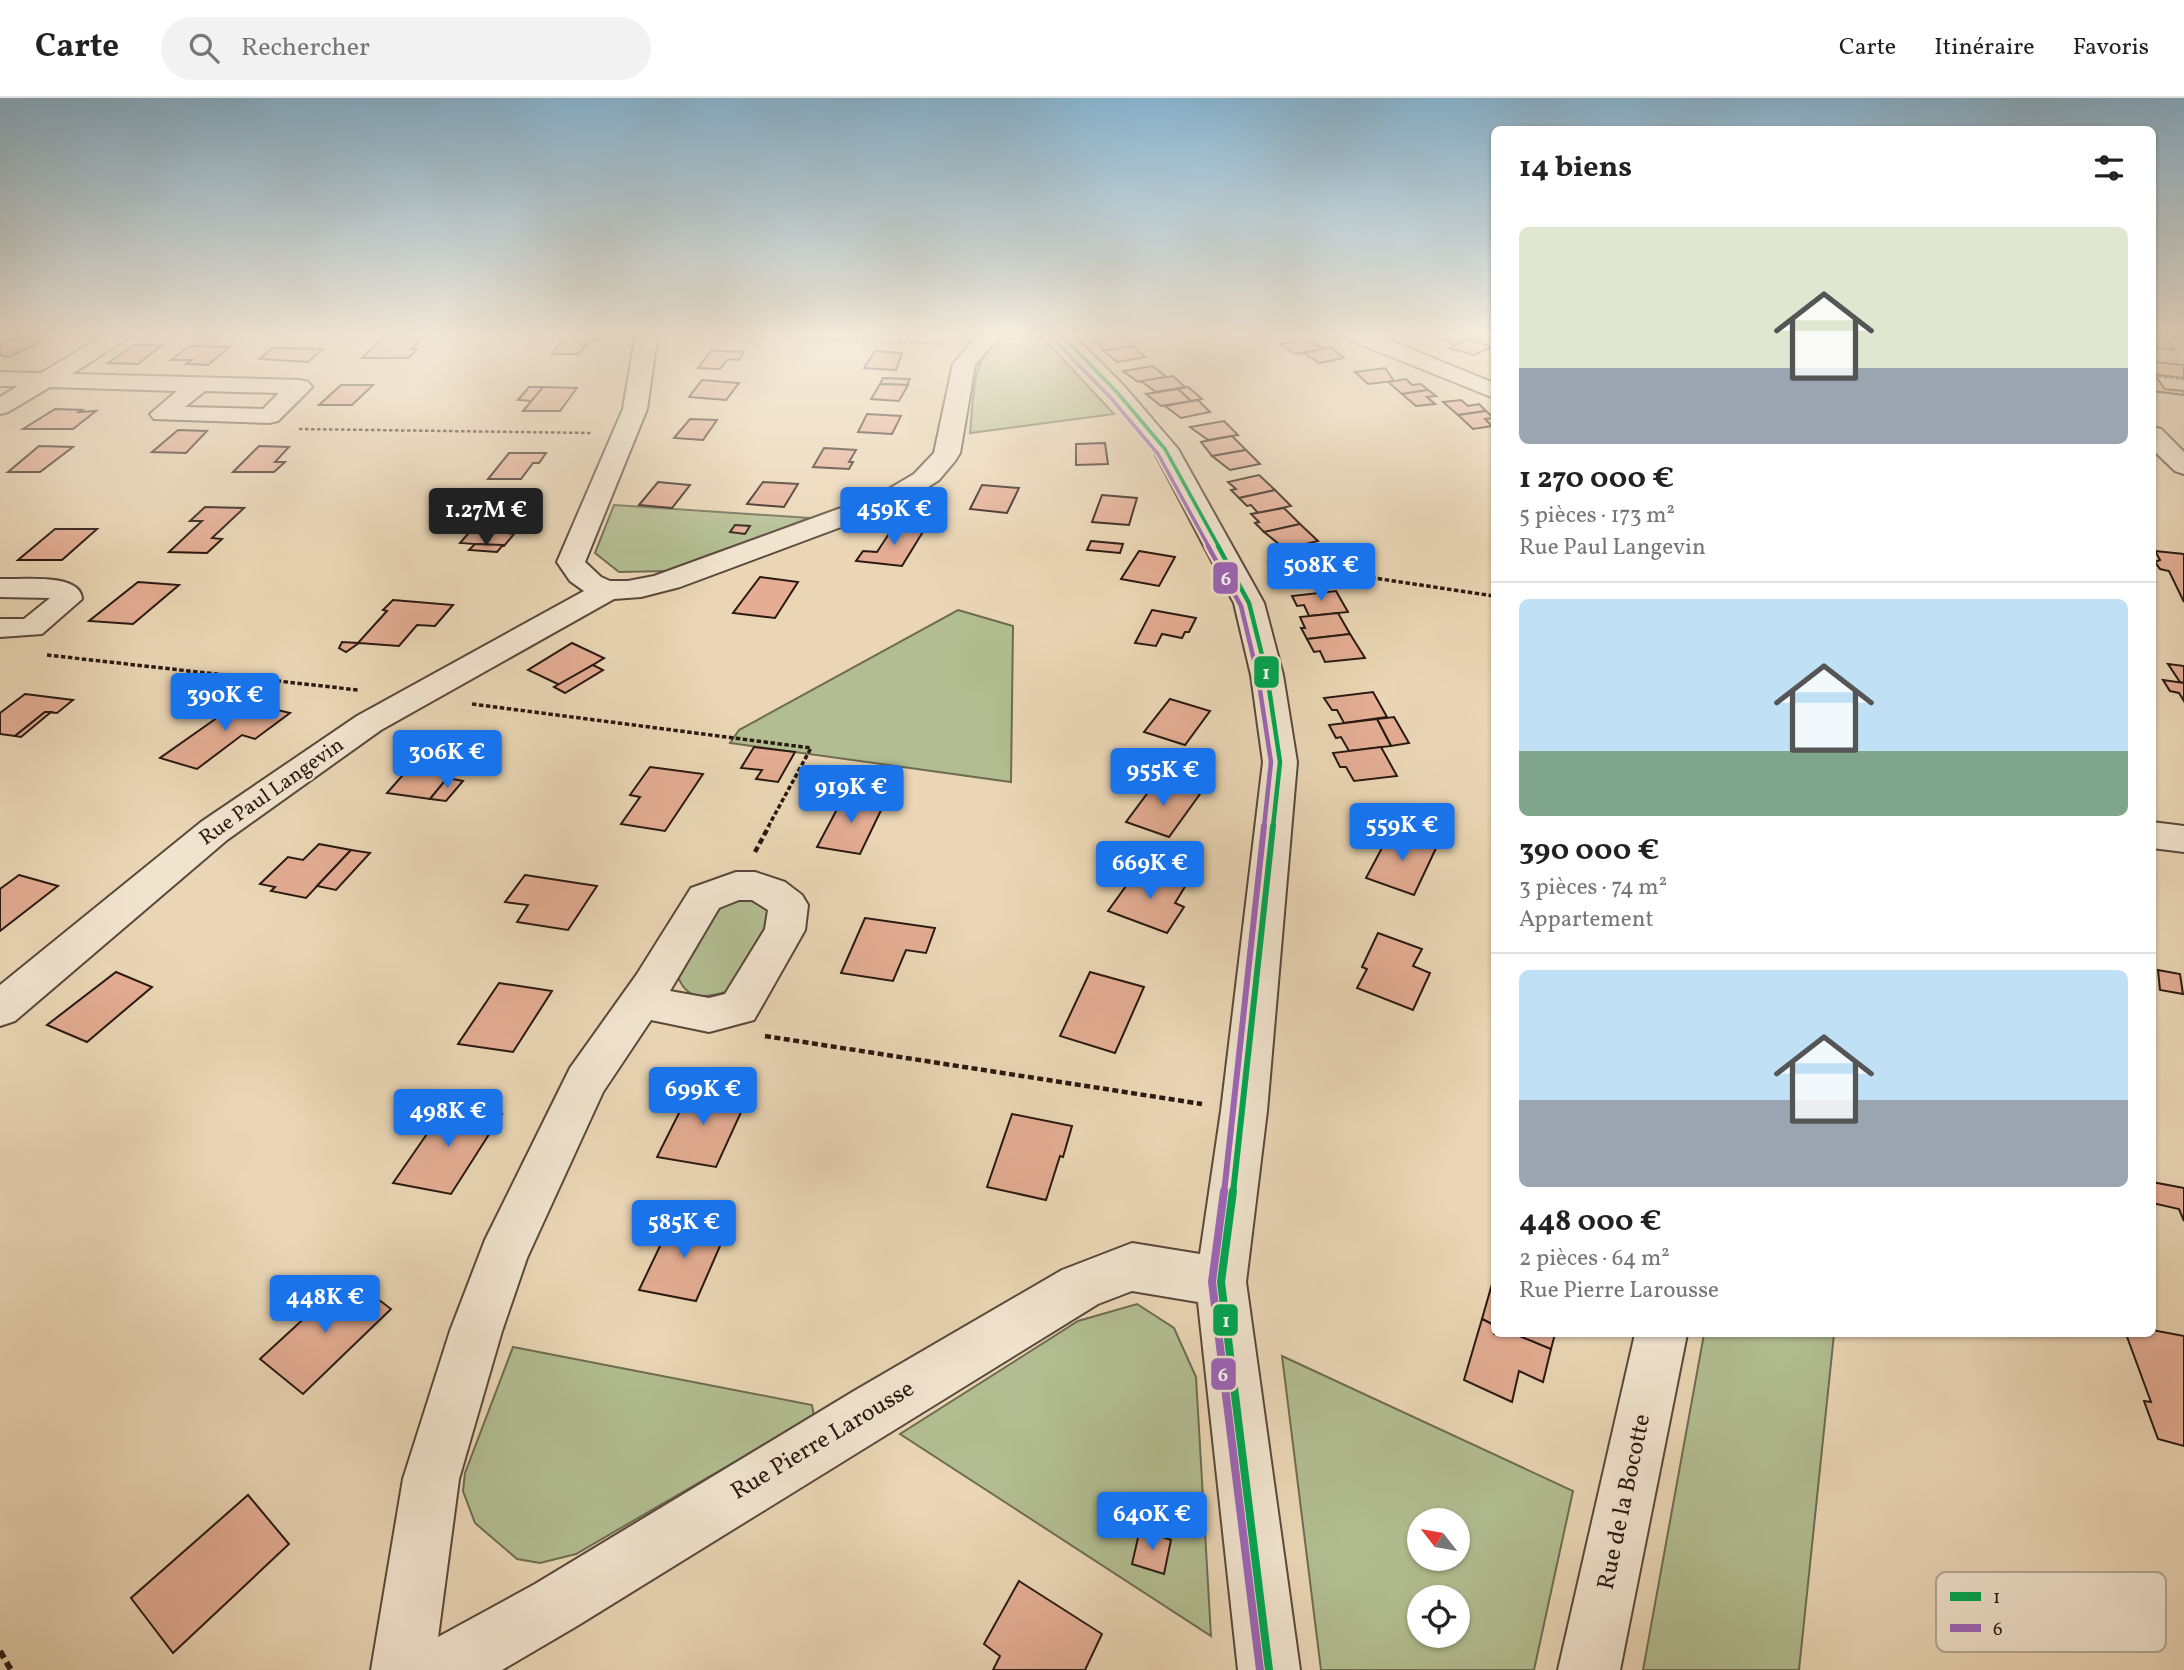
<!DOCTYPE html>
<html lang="fr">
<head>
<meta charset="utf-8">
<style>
	body { margin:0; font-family:Vollkorn,serif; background:#f2f2f2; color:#222; height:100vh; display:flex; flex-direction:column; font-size:26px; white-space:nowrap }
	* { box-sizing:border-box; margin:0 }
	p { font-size:23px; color:#767676 }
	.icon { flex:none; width:38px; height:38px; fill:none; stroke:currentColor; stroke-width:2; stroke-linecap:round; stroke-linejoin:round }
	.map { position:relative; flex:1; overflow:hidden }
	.drawer { position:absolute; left:1491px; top:28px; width:665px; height:1211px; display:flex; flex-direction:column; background:#fff; border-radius:10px; box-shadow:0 2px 5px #0004 }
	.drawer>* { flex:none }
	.needle { width:46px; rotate:301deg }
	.controls { position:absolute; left:1407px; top:1410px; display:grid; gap:14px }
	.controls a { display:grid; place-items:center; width:63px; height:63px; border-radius:50%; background:#fff; box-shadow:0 2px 5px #0004; font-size:35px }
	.price { position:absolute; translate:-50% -60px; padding:0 16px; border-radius:7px; background:#1a73e8; color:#fff; font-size:23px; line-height:46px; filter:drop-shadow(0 2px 4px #0008) }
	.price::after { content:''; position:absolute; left:50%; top:42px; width:21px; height:16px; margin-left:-10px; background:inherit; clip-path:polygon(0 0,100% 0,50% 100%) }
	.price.active { background:#222; color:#fff }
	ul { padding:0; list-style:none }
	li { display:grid; align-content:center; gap:14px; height:371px; padding:0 28px }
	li+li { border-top:2px solid #e0e0e0 }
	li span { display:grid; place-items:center; height:217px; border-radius:10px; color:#555 }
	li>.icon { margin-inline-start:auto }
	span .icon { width:126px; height:126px; fill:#fffc; stroke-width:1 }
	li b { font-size:30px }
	h2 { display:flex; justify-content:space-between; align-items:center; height:84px; padding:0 28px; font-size:30px }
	header { display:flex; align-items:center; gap:42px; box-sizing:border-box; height:98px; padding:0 35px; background:#fff; border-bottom:2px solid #e0e0e0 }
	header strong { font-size:33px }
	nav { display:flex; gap:38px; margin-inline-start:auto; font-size:24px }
	.search { width:490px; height:63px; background:#f2f2f2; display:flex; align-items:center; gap:18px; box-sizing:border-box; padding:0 24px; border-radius:38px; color:#767676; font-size:26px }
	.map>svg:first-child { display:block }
	.green { fill:#b2be91; stroke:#6e6c52; stroke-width:2; fill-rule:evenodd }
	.building { fill:#e4ad94; stroke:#291912; stroke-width:2 }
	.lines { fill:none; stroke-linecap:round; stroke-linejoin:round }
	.minor-casing { stroke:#59483b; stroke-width:4 }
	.path-far3 { stroke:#291912; stroke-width:2.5; stroke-dasharray:3.5 2.5; stroke-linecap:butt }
	.path-far2 { stroke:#291912; stroke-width:3.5; stroke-dasharray:4.5 2.5; stroke-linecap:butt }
	.path-far1 { stroke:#291912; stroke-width:4.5; stroke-dasharray:6 3.5; stroke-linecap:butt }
	.path { stroke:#291912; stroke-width:6; stroke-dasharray:8 5; stroke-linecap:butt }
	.minor { fill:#f1e4cf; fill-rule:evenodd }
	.bus-1-far3-casing { stroke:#f1e4cf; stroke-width:7 }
	.bus-1-far2-casing { stroke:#f1e4cf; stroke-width:9 }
	.bus-1-far1-casing { stroke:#f1e4cf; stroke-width:11 }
	.bus-1-casing { stroke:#f1e4cf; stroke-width:13 }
	.bus-2-far3-casing { stroke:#f1e4cf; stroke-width:7 }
	.bus-2-far2-casing { stroke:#f1e4cf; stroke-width:9 }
	.bus-2-far1-casing { stroke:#f1e4cf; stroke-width:11 }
	.bus-2-casing { stroke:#f1e4cf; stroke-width:13 }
	.bus-1-far3 { stroke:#00a651; stroke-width:3.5 }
	.bus-1-far2 { stroke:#00a651; stroke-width:4.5 }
	.bus-1-far1 { stroke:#00a651; stroke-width:6 }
	.bus-1 { stroke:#00a651; stroke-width:8 }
	.bus-2-far3 { stroke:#9d65b9; stroke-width:3.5 }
	.bus-2-far2 { stroke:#9d65b9; stroke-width:4.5 }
	.bus-2-far1 { stroke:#9d65b9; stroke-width:6 }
	.bus-2 { stroke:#9d65b9; stroke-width:8 }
	.labels { text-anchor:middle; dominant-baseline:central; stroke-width:5; stroke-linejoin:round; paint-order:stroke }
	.street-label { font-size:21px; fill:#291912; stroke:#f1e4cf }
	.near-street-label { font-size:24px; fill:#291912; stroke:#f1e4cf }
	.key { fill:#f1e4cf; stroke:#b5a796; stroke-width:2 }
	.key-label { font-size:19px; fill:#291912 }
	.line-badge { stroke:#f1e4cf; stroke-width:2.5 }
	.badge-label { font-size:19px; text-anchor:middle; font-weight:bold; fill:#fff }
</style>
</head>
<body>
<header>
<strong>Carte</strong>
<div class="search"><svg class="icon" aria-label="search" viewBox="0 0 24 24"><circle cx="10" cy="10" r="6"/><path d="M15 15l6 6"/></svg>Rechercher</div>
<nav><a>Carte</a><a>Itinéraire</a><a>Favoris</a></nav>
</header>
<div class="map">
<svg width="2184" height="1572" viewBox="0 0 2184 1572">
	<rect width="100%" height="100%" fill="#ead6b5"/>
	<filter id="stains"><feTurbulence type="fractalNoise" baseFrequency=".00286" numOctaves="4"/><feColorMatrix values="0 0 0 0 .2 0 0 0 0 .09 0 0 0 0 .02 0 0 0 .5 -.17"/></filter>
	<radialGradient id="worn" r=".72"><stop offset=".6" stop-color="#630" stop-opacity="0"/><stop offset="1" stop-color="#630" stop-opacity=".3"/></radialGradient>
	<g class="green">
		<path d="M1031,239L1046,243L1114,316L970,335C973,310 971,256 998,244C1009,239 1020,240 1031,239Z"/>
		<polygon points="614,407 810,420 669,473 619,474 595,455"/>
		<polygon points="958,512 1013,528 1011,684 730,645 739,632"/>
		<path d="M743,802L758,804L772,812L773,825L729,893C706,900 686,904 677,876C693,848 707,805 743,802Z"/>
		<polygon points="1137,1206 1174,1230 1196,1279 1211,1538 900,1336 1078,1223"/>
		<polygon points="1704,1236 1834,1236 1799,1572 1643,1572"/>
		<polygon points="513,1249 812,1307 814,1318 576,1456 540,1465 517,1461 475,1425 463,1393 465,1375"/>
		<path d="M1282,1258L1573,1393L1534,1572H1321ZM1419,1423H1458V1461H1419ZM1419,1500H1458V1538H1419Z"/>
	</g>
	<g class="building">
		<polygon points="1443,234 1462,234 1474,238 1454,247 1435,238"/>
		<polygon points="25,236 50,239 9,259 0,257 0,247"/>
		<polygon points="567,236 601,237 598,242 590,242 579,256 552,256"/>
		<polygon points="385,238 423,239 411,251 417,251 409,260 362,260"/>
		<polygon points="1122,238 1133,248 1104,253 1095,242"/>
		<polygon points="2152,238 2166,240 2174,252 2152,249"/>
		<polygon points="1305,241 1324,251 1295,256 1280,246"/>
		<polygon points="1468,241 1492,249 1474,257 1449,250"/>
		<polygon points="134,247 162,247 138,266 108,265"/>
		<polygon points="189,248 230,249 208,267 186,266 192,262 171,262"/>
		<polygon points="1133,248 1145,259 1117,264 1104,253"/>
		<polygon points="1331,249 1344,260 1319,265 1304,255"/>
		<polygon points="273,250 323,251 308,264 259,261"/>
		<polygon points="712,252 720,253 744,254 739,262 728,261 720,271 698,270"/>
		<polygon points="875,253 902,255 896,272 864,270"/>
		<polygon points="2152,261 2155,264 2184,267 2184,280 2152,276"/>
		<polygon points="1153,268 1166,279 1138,284 1123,273"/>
		<polygon points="1385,270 1394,283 1368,286 1355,274"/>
		<polygon points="1173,278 1185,289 1156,294 1141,283"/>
		<polygon points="2152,278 2156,279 2165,291 2184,293 2184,297 2152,293"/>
		<polygon points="883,280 910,281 907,287 880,286"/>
		<polygon points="1406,281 1412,287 1421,286 1428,292 1402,296 1388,284"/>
		<polygon points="702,282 739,285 726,302 689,299"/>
		<polygon points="880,286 907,287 908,287 899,303 871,301"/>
		<polygon points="341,287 373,287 352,307 319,307"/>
		<polygon points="529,289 543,289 532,303 518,302"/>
		<polygon points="543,289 577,290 560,313 523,313"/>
		<polygon points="1188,289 1202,301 1191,303 1178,291"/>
		<polygon points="1178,291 1191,303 1161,308 1146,296"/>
		<polygon points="1428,292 1436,298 1427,299 1435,306 1416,308 1402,296"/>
		<polygon points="1198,302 1210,314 1181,320 1165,308"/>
		<polygon points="1461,302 1468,308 1479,306 1486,313 1458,317 1443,304"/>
		<polygon points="55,311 82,312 79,314 96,313 73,331 23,331"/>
		<polygon points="1486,313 1494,320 1485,321 1492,328 1473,331 1458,317"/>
		<polygon points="867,316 901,318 892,336 858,334"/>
		<polygon points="690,321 717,322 703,342 674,340"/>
		<polygon points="1224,323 1238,337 1208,342 1190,329"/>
		<polygon points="178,332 207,333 186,355 152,354"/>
		<polygon points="1232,338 1246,352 1212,358 1201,344"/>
		<polygon points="1105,345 1108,366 1076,367 1076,346"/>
		<polygon points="39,348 73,349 40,374 8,374"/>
		<polygon points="259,348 289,349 275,364 285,364 274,374 233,374"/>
		<polygon points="824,350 856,352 849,364 853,364 849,371 813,369"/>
		<polygon points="1246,352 1260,366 1230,372 1212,358"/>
		<polygon points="509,355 546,355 539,365 533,365 521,381 488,381"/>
		<polygon points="1259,377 1275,392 1239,400 1231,392 1236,391 1228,384"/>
		<polygon points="658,384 690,387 672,410 639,407"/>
		<polygon points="763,384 798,386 784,409 747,406"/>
		<polygon points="982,387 1019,390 1007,415 970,411"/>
		<polygon points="1275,392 1291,408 1258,415 1251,407 1247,408 1239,400"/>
		<polygon points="1102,397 1137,400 1129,427 1092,424"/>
		<polygon points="205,409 244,410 212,440 222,441 207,455 169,454 202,423 190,423"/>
		<polygon points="1284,410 1300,426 1264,434 1255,425 1259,424 1251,416"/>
		<polygon points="488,413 524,414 507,435 514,436 504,448 460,445"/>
		<polygon points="1300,426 1318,443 1285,451 1264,434"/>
		<polygon points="735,427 750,428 745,436 730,434"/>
		<polygon points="894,428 924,432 902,468 856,463 863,453 877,454"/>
		<polygon points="55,431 97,431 62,462 18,462"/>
		<polygon points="1091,443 1123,446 1120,455 1087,452"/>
		<polygon points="475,446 503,447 497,454 469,452"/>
		<polygon points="1139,453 1175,459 1159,488 1121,481"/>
		<polygon points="2155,453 2184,456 2184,504 2169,473 2160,471 2155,464 2160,462"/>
		<polygon points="760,479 798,484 775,520 733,515"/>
		<polygon points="138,484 179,487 133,526 89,523"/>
		<polygon points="1336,493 1348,514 1309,518 1304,507 1297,508 1292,498"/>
		<polygon points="393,502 453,507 435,528 417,527 399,548 359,545 346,554 339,550 342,544 358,545 387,513 383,512"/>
		<polygon points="1152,512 1196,520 1189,534 1185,534 1182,540 1162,536 1156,548 1135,545"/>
		<polygon points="1338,515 1350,536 1307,541 1301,530 1305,530 1300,519"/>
		<polygon points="1350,536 1365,560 1325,564 1320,553 1314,554 1307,541"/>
		<polygon points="572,545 604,560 560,587 528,572"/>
		<polygon points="2168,566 2184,568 2184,585 2180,584"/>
		<polygon points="593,567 603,572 565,595 554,589"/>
		<polygon points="2163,582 2184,585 2184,603 2179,595 2170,593"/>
		<polygon points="1373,594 1387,619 1344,625 1337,612 1332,612 1324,600"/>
		<polygon points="25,596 73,602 57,615 45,614 15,638 0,636 0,615"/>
		<polygon points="1170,601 1210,613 1185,647 1144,634"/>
		<polygon points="241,603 290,615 255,641 242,637 197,671 160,660"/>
		<polygon points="45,614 51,614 21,639 15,638"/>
		<polygon points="1394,619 1409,645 1391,648 1377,621"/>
		<polygon points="1377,621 1391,648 1349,653 1341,639 1336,640 1329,627"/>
		<polygon points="754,649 795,654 778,684 756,681 762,672 741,670"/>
		<polygon points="1381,649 1397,678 1354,683 1346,669 1340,669 1333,655"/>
		<polygon points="424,653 466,658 430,701 387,695"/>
		<polygon points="650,669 703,676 665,733 621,726 640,699 630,697"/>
		<polygon points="447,680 463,683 446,703 430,701"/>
		<polygon points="1158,681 1200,696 1169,739 1126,724"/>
		<polygon points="844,698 885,704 860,756 817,749"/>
		<polygon points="1391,733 1437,748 1414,797 1366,780"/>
		<polygon points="319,746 351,752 306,800 271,793 275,789 260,786 288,759 303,762"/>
		<polygon points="351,752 370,755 336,792 317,788"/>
		<polygon points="1139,770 1186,787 1175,805 1184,809 1167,835 1108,813"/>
		<polygon points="19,777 58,788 0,833 0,791"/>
		<polygon points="525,777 597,788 568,832 517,824 528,807 505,804"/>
		<polygon points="865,820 935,830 926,855 906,852 893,883 841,875"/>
		<polygon points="1378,835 1422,851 1413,868 1430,875 1413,912 1357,890 1367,871 1362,869"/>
		<polygon points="2158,872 2180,876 2183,896 2160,892"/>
		<polygon points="116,874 152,889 87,944 47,927"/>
		<polygon points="1090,874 1144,889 1115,955 1060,938"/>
		<polygon points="499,885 552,893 513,954 458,946"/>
		<polygon points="692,989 748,999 716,1069 657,1059"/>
		<polygon points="447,1007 502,1016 451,1096 393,1085"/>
		<polygon points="1012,1016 1072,1028 1063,1059 1060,1058 1046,1102 987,1089"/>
		<polygon points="2152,1084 2184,1090 2184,1123 2179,1111 2152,1105"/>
		<polygon points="673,1121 727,1132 696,1203 639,1192"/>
		<polygon points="349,1179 391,1211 303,1296 260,1261"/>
		<polygon points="1494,1179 1494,1227 1482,1221"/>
		<polygon points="1482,1221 1494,1227 1494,1236 1515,1236 1551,1251 1543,1284 1519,1273 1512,1304 1464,1282"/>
		<polygon points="2152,1232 2184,1238 2184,1348 2158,1341 2144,1303 2151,1304 2126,1236 2152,1236"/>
		<polygon points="1515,1236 1555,1236 1551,1251"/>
		<polygon points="248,1397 289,1446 173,1555 131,1500"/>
		<polygon points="1140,1431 1171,1442 1164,1476 1132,1466"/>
		<polygon points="1019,1483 1102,1536 1085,1572 993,1572 1000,1558 984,1546"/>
	</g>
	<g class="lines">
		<defs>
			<g id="minor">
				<path d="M110,234H137L72,276L300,282L308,284L312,289L278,323L269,325L154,321L150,316L177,293L50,289L8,314L0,316V299L18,288H0V274L41,275ZM205,293L279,295L263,311L185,309Z"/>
				<polygon points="636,234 658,234 647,311 585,464 601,479 610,483 628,483 654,478 882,395 914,376 934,355 953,266 980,234 1003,234 975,267 960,355 955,363 939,382 900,407 680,489 641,499 614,501 381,632 227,742 15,923 0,928 0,887 201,724 357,618 584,493 570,483 557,464 623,311"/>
				<path d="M1047,234H1070L1124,288L1178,351L1264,505L1283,577L1297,664L1267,1013L1246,1184L1300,1572H1238L1198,1204L1132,1193L1098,1206L577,1528L502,1572H371L403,1381L450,1233L485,1142L570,970L637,876L691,790L736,774H755L785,784L802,797L808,807L805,832L754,922L709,934L651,922L603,994L527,1160L502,1233L459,1381L438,1539L535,1486L854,1293L1062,1172L1132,1145L1200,1156L1221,1013L1263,664L1251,577L1234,505L1154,353L1108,298ZM739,802H752L768,812L765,831L725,896L709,900L670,893L719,810Z"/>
				<polygon points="1339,234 1369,234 1494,285 1494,300 1342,239"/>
				<polygon points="2152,329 2161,331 2184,354 2184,376 2175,373 2152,351"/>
				<path d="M0,481C20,482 81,474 82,501L42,536L0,539V521H24L50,500L0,499Z"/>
				<polygon points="2152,724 2184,728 2184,754 2152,750"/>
				<polygon points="1635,1236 1687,1236 1620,1572 1558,1572"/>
			</g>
		</defs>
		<use href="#minor" class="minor-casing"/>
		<g class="path-far3">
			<polyline points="676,236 944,246"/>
			<polyline points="2152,277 2184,281"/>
			<polyline points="299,331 592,335"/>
		</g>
		<g class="path-far2">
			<polyline points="1267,464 1494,498"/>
			<polyline points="47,557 358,592"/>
			<polyline points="472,606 811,650 768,729"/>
		</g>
		<g class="path-far1">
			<polyline points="755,754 769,728"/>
			<polyline points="765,938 1202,1006"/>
		</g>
		<polyline class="path" points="0,1553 11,1572"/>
		<use href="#minor" class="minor"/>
		<defs>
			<polyline id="bus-1-far3" points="1058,234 1116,293 1165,351 1219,449"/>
			<polyline id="bus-1-far2" points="1218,448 1249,505 1267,577 1280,664 1273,729"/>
			<polyline id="bus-1-far1" points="1233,1095 1273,728"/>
			<polyline id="bus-1" points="1233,1093 1221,1184 1269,1572"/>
			<polyline id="bus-2-far3" points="1052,240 1110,299 1158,356 1209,449"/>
			<polyline id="bus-2-far2" points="1208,448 1241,508 1258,579 1271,664 1264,729"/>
			<polyline id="bus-2-far1" points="1224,1095 1264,728"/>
			<polyline id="bus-2" points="1224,1093 1212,1184 1260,1572"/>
		</defs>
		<use href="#bus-1-far3" class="bus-1-far3-casing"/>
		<use href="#bus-1-far2" class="bus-1-far2-casing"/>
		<use href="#bus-1-far1" class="bus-1-far1-casing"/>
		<use href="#bus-1" class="bus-1-casing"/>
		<use href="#bus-2-far3" class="bus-2-far3-casing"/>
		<use href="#bus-2-far2" class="bus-2-far2-casing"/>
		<use href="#bus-2-far1" class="bus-2-far1-casing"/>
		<use href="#bus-2" class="bus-2-casing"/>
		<use href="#bus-1-far3" class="bus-1-far3"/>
		<use href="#bus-1-far2" class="bus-1-far2"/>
		<use href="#bus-1-far1" class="bus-1-far1"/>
		<use href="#bus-1" class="bus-1"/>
		<use href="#bus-2-far3" class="bus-2-far3"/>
		<use href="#bus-2-far2" class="bus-2-far2"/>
		<use href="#bus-2-far1" class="bus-2-far1"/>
		<use href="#bus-2" class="bus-2"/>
	</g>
	<linearGradient id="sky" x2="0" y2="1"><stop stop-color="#88b6d3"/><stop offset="0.52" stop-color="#f6edde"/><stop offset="1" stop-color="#f6edde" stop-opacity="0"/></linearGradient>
	<rect width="2184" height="454" fill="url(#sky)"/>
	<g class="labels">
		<g class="street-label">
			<text transform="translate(272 694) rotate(-35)">Rue Paul Langevin</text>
		</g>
		<g class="near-street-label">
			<text transform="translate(823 1343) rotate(-31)">Rue Pierre Larousse</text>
			<text transform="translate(1625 1404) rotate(-78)">Rue de la Bocotte</text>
		</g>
	</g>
	<rect x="1936" y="1474" width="230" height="80" rx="10" class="key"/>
	<rect x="1950" y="1494" width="31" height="9" fill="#00a651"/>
	<rect x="1950" y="1526" width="31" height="8" fill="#9d65b9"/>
	<g class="key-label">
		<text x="1993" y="1505">1</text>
		<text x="1993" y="1537">6</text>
	</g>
	<g class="line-badge">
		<rect x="1212" y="463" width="27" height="34" rx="7" fill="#9d65b9"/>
		<rect x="1253" y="557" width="27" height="34" rx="7" fill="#00a651"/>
		<rect x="1212" y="1205" width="27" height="34" rx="7" fill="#00a651"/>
		<rect x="1210" y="1259" width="27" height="34" rx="7" fill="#9d65b9"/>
	</g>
	<g class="badge-label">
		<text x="1226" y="487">6</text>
		<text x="1266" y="581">1</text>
		<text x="1226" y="1229">1</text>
		<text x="1223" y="1283">6</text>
	</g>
	<rect width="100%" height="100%" filter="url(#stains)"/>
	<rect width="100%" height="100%" fill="url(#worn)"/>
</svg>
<div class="controls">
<a><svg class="needle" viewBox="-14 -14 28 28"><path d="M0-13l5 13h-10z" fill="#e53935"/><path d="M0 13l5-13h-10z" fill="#767676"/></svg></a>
<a><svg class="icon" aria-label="locate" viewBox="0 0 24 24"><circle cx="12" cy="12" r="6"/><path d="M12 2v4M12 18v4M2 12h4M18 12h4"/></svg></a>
</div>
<b class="price" style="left:894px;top:449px">459K €</b>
<b class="price active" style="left:486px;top:450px">1.27M €</b>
<b class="price" style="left:1321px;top:505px">508K €</b>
<b class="price" style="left:225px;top:635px">390K €</b>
<b class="price" style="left:447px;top:692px">306K €</b>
<b class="price" style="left:1163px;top:710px">955K €</b>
<b class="price" style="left:851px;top:727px">919K €</b>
<b class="price" style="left:1402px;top:765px">559K €</b>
<b class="price" style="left:1150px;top:803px">669K €</b>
<b class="price" style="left:703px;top:1029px">699K €</b>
<b class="price" style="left:448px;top:1051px">498K €</b>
<b class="price" style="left:684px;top:1162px">585K €</b>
<b class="price" style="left:325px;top:1237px">448K €</b>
<b class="price" style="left:1152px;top:1454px">640K €</b>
<section class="drawer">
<h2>14 biens<svg class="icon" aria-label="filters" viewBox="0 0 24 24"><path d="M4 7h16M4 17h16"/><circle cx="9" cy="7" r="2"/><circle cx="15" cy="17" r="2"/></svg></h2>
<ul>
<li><span style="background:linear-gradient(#dfe7d0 65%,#9aa5b1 0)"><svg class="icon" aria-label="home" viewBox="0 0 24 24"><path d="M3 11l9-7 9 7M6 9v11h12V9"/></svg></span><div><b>1 270 000 €</b><p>5 pièces · 173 m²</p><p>Rue Paul Langevin</p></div></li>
<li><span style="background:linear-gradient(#bfe0f5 70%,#7fa58c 0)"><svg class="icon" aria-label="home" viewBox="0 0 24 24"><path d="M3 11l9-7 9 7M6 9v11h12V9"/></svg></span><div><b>390 000 €</b><p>3 pièces · 74 m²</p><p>Appartement</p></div></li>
<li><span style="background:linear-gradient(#bfe0f5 60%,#9aa5b1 0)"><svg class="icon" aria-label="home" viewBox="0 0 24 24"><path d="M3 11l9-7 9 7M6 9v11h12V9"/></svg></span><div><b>448 000 €</b><p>2 pièces · 64 m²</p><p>Rue Pierre Larousse</p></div></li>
</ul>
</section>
</div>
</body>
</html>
